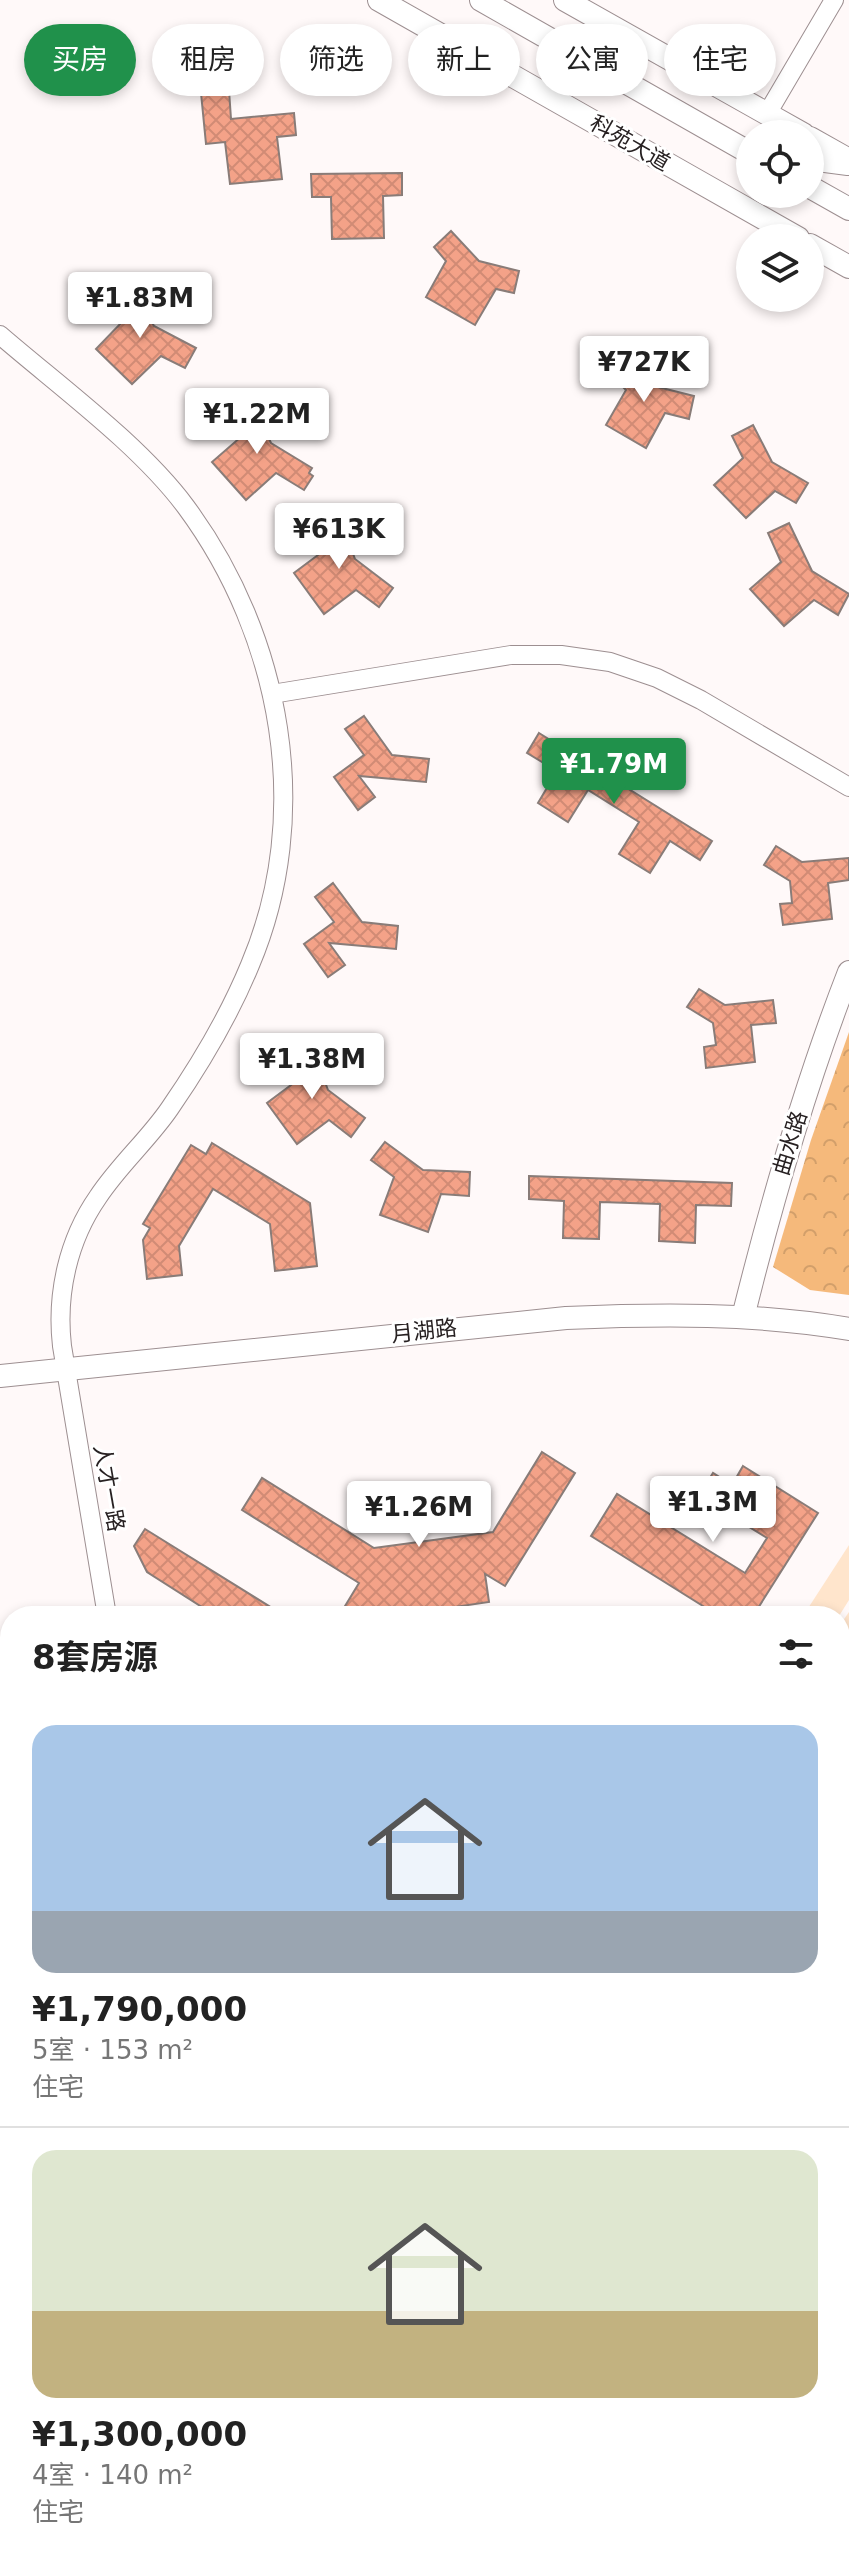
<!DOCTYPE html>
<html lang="zh">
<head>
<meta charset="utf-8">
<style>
	body { margin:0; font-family:"DejaVu Sans","Noto Sans SC",sans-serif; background:#f6f6f6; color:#222; height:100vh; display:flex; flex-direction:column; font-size:30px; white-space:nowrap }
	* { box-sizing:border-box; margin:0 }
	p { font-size:26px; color:#767676 }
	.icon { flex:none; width:44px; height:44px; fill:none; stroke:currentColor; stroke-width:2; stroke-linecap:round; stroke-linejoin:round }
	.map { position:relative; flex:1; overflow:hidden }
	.details { position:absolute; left:0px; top:1606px; width:850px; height:962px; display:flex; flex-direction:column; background:#fff; border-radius:32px 32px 0 0; box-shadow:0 4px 12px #0003 }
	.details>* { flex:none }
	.guide { position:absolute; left:24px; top:24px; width:802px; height:72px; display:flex; gap:16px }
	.buttons { position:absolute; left:736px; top:120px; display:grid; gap:16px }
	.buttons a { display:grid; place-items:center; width:88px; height:88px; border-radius:50%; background:#fff; box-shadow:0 4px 12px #0003; font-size:40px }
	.price { position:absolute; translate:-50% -68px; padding:0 18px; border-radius:8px; background:#fff; color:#222; font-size:26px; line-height:52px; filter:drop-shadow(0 2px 4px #0008) }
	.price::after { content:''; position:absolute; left:50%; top:48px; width:24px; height:18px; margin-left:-12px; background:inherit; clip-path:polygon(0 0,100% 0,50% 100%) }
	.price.current { background:#20914b; color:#fff }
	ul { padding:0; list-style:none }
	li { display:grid; align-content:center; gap:16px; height:424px; padding:0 32px }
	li+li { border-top:2px solid #e0e0e0 }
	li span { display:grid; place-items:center; height:248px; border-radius:24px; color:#555 }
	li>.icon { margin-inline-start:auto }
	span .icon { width:144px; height:144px; fill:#fffc; stroke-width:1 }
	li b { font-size:34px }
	h2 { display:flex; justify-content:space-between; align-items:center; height:96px; padding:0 32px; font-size:34px }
	.chip { padding:0 28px; border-radius:36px; background:#fff; box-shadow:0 4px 12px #0003; font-size:28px; line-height:72px }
	.chip.current { background:#20914b; color:#fff }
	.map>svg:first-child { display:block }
	.grass { fill:#ffe5cc }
	.forest { fill:url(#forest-crowns) }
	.building { fill:url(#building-cross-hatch); stroke:#897c78; stroke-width:2 }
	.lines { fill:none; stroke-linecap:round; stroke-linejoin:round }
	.minor-casing { stroke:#9d8f91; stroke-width:20 }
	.tertiary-casing { stroke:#9d8f91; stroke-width:24 }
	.secondary-casing { stroke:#9d8f91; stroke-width:28 }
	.minor { stroke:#fff; stroke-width:18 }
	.tertiary { stroke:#fff; stroke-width:22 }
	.secondary { stroke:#fff; stroke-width:26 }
	.labels { text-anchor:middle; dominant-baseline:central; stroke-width:6; stroke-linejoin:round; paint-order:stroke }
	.street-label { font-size:22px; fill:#272122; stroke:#fff }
</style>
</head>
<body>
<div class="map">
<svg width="849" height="2567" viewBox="0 0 849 2567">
	<defs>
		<pattern id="forest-crowns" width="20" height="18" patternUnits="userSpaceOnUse" patternTransform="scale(2)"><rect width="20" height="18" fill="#f5b97b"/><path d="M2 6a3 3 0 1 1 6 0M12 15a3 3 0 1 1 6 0" fill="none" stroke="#d29f6a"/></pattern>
		<pattern id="building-cross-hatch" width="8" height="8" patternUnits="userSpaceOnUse" patternTransform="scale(2)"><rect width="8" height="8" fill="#f4a288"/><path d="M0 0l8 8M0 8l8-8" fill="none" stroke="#d18b75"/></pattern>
	</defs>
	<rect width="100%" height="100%" fill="#fff9f9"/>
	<g class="grass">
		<polygon points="849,1545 849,1600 839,1616 803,1616"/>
		<polygon points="849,1612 849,1889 840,1884 840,1625"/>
	</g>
	<polygon class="forest" points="849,1032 849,1295 810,1290 773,1267 811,1140"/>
	<g class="building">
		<polygon points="229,90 231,119 294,113 296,135 277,137 282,179 230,184 225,142 206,144 201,93"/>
		<polygon points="402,173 402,195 383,196 384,238 332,239 331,197 312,197 311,174"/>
		<polygon points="451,231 479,261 519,271 514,293 496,289 475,325 426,297 446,261 434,247"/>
		<polygon points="131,284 154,326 196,348 185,368 161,356 132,384 96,349 124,320 111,296"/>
		<polygon points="626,356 654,386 694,396 689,419 665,413 646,448 606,425 626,390 609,373"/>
		<polygon points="244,398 246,403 251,400 271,443 312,468 309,473 313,476 304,490 276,473 246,500 212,462 242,436 228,406"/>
		<polygon points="753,425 772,462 808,483 796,503 775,491 746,518 714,485 743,458 732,436"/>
		<polygon points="339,515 355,559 393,588 379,607 356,590 324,614 294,573 326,549 317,523"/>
		<polygon points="789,523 812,571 849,594 838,615 814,600 784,626 750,589 781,562 768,533"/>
		<polygon points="364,716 392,755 429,759 426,782 359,776 375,797 358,810 334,777 364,755 345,729"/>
		<polygon points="539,733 712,841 700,860 670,841 650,873 619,854 639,822 588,790 568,822 538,803 557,771 527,753"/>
		<polygon points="776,846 802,862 849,858 849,880 828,883 832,919 783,925 780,904 792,903 790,881 764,865"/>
		<polygon points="333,883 362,922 398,926 396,949 329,943 345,965 328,977 304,944 334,922 315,897"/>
		<polygon points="699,989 725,1005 773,1000 776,1023 751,1025 755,1062 706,1068 704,1047 716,1045 713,1023 687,1007"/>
		<polygon points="311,1045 328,1090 365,1118 351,1137 329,1120 297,1144 267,1103 299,1079 289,1053"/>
		<polygon points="385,1142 423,1170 470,1172 469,1196 441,1194 428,1232 380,1215 394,1177 371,1160"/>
		<polygon points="212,1143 310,1203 317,1266 275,1271 270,1224 213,1189 179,1246 182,1275 147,1279 143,1240 150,1228 143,1224 191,1145 206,1154"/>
		<polygon points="529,1176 732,1183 731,1206 696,1205 695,1243 659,1241 660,1204 600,1202 599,1239 563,1238 564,1201 529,1199"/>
		<polygon points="542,1452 575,1473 505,1586 485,1574 489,1602 394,1616 339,1616 359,1583 242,1510 262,1478 374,1548 493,1532"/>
		<polygon points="743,1466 818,1513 753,1616 719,1616 591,1536 617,1494 745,1573 767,1538 699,1496 713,1473 732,1485"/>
		<polygon points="145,1529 285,1616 216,1616 147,1572 134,1546"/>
	</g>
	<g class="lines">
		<defs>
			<g id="minor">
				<polyline points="767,114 834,0"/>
				<path d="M0,335C59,386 140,445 186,507C282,637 314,814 250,965C229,1016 201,1063 170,1108C149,1139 119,1165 98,1197C68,1240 56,1294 62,1346L107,1616"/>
				<polyline points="272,694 511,655 561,655 610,662 657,678 701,700 849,787"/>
				<polyline points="840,2046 849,2050"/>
			</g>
			<g id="tertiary">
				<polyline points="379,0 798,238"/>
				<polyline points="481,0 750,153"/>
				<polyline points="565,0 803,134"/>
				<polyline points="810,138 849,160"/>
				<polyline points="810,159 848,164"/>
				<polyline points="810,187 849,209"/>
				<polyline points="810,245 849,267"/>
				<path d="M743,1317C772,1200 805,1085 849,972"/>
				<path d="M0,1376L566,1318C660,1314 756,1313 849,1329"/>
			</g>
			<g id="secondary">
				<polyline points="840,2284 849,2266"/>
				<polyline points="840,2336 849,2319"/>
				<polyline points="697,2567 701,2558"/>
				<polyline points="722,2567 727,2558"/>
			</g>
		</defs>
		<use href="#minor" class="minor-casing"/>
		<use href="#tertiary" class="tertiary-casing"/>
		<use href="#secondary" class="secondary-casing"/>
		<use href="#minor" class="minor"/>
		<use href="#tertiary" class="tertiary"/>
		<use href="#secondary" class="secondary"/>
	</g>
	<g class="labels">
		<g class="street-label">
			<text transform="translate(630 143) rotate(30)">科苑大道</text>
			<text transform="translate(790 1143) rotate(-73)">曲水路</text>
			<text transform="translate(424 1331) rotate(-6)">月湖路</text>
			<text transform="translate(109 1488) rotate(80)">人才一路</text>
		</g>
	</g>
</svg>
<div class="buttons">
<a><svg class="icon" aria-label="locate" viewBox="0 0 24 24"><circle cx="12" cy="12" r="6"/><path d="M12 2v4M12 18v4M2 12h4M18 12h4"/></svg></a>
<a><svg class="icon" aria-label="layers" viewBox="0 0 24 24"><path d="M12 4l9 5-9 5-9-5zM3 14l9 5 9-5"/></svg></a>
</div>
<b class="price" style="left:140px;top:340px">¥1.83M</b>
<b class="price" style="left:644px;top:404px">¥727K</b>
<b class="price" style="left:257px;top:456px">¥1.22M</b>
<b class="price" style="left:339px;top:571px">¥613K</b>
<b class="price current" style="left:614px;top:806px">¥1.79M</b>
<b class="price" style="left:312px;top:1101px">¥1.38M</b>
<b class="price" style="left:713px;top:1544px">¥1.3M</b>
<b class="price" style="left:419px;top:1549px">¥1.26M</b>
<div class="guide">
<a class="chip current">买房</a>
<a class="chip">租房</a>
<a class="chip">筛选</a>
<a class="chip">新上</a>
<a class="chip">公寓</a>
<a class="chip">住宅</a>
</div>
<section class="details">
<h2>8套房源<svg class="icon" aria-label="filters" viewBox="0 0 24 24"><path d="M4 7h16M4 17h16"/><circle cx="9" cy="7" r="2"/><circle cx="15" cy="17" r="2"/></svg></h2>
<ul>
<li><span style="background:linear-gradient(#a9c7e8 75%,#9aa5b1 0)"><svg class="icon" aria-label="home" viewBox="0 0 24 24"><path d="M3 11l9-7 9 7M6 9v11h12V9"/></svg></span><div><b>¥1,790,000</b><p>5室 · 153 m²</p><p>住宅</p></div></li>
<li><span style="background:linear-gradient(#dfe7d0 65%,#c2b280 0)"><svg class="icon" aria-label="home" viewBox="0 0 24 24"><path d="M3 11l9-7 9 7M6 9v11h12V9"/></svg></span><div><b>¥1,300,000</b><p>4室 · 140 m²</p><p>住宅</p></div></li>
</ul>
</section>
</div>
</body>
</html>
